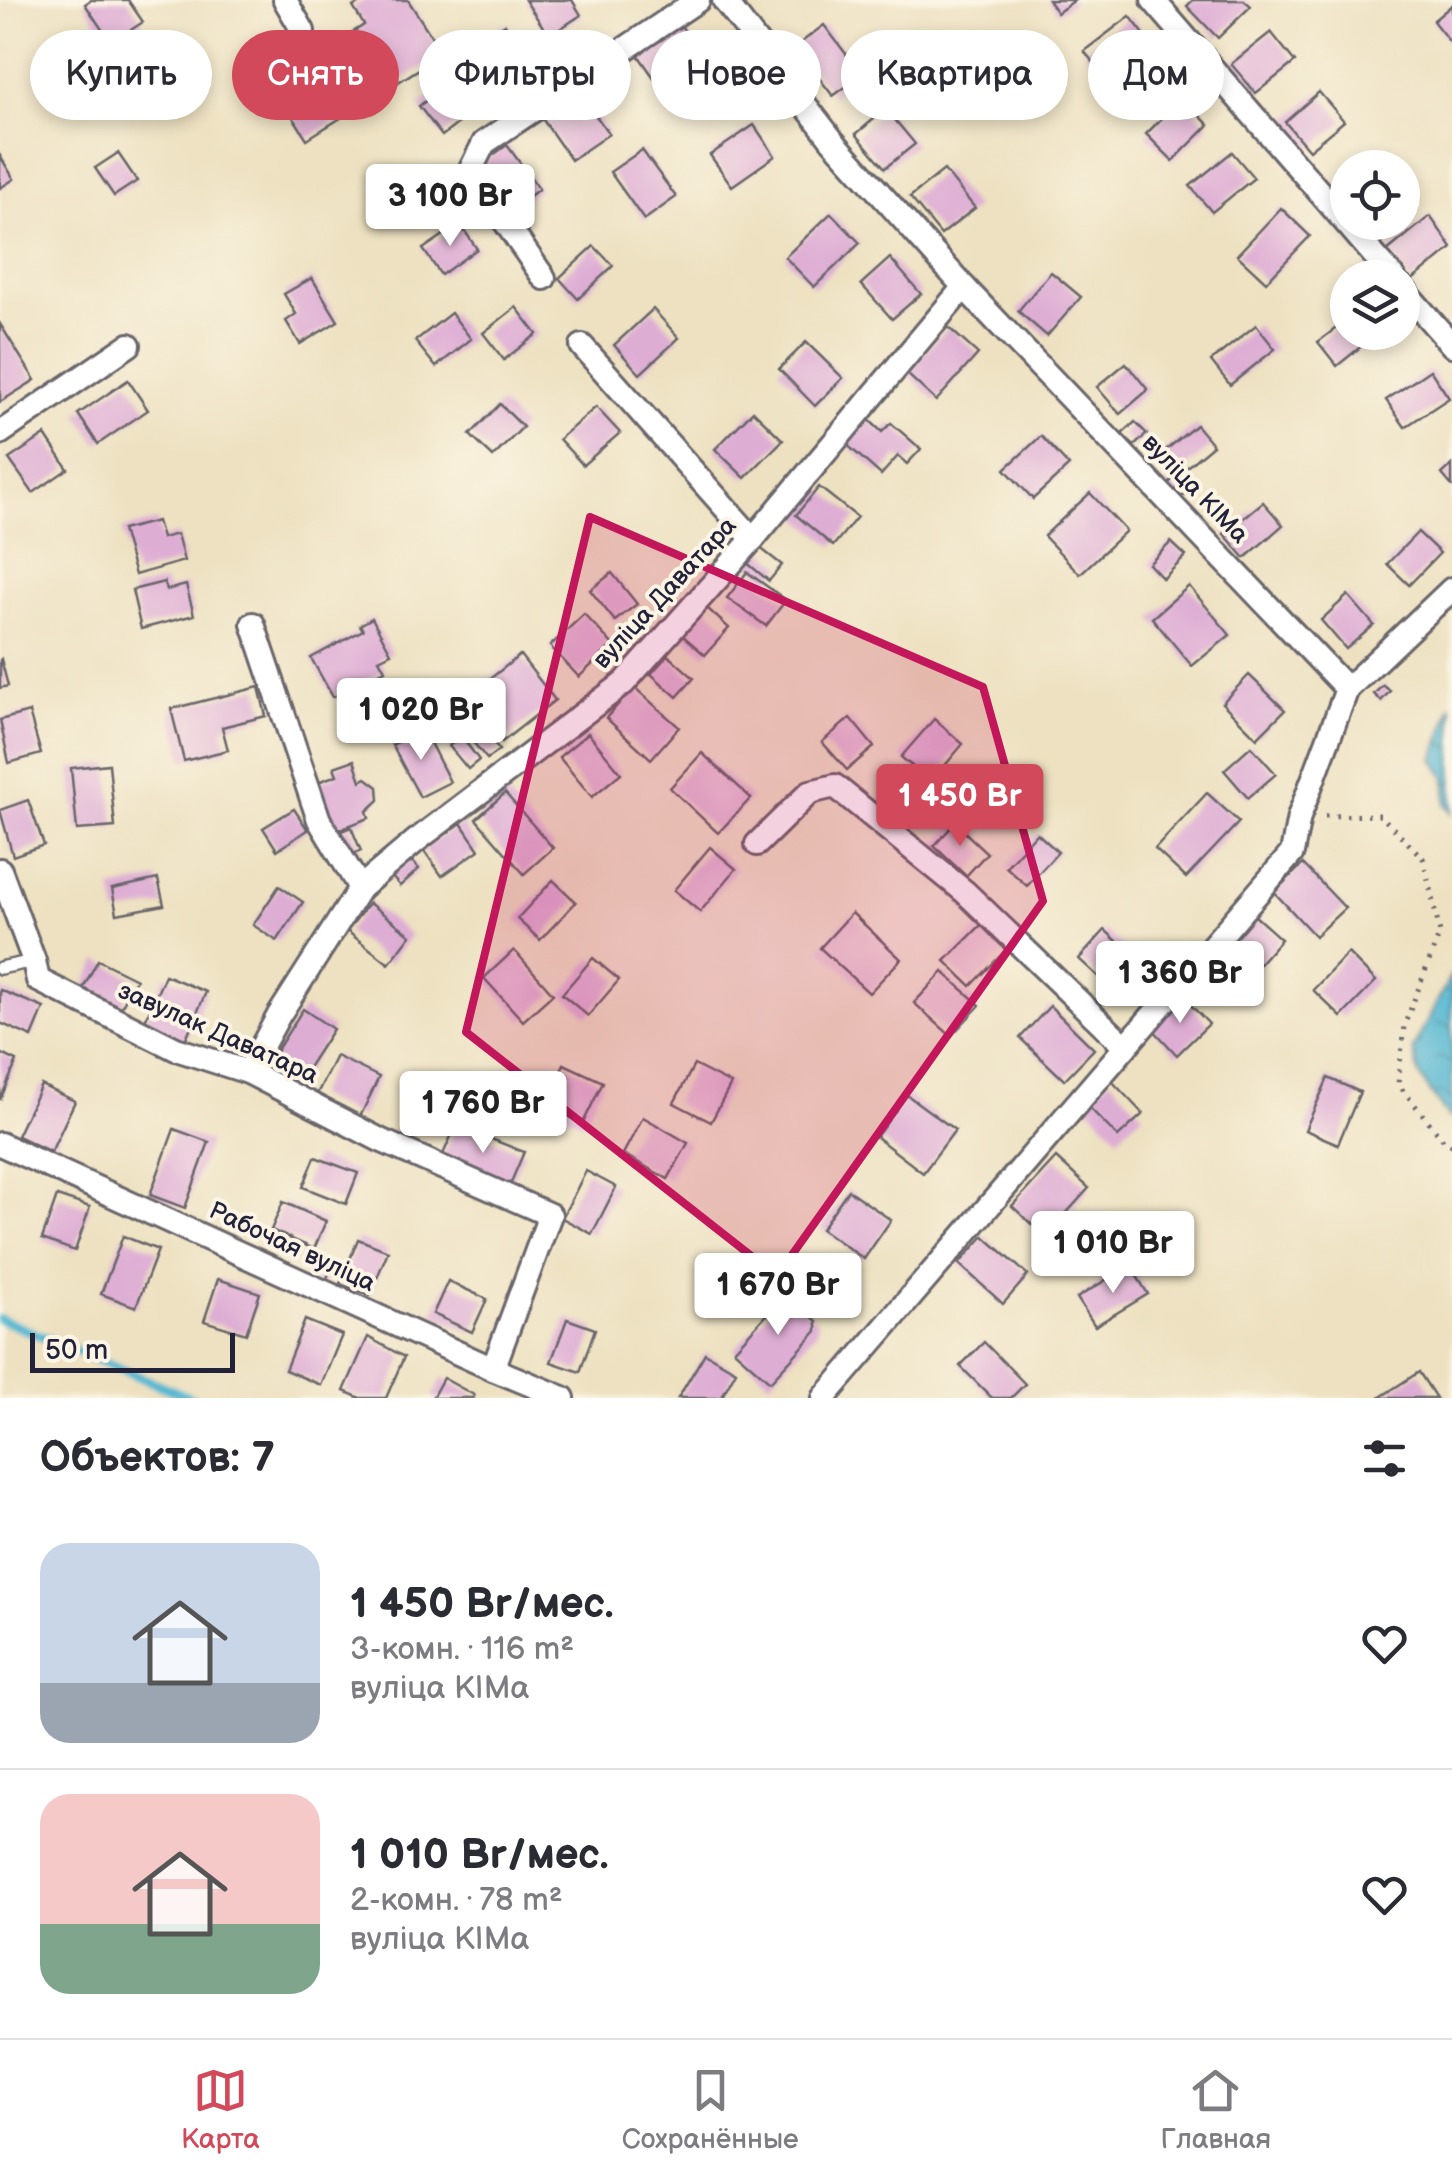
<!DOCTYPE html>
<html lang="ru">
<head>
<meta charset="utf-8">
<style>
	body { margin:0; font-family:"Balsamiq Sans",sans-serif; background:#f2f2f3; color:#2b2b33; height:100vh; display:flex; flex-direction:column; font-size:38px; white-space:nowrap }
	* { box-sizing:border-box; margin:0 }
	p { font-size:32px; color:#7c7c81 }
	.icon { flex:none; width:55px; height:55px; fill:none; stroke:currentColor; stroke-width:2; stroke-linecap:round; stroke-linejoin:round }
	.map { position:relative; height:1398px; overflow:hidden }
	.sheet { display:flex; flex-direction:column; background:#fff; flex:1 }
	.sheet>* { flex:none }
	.banner { position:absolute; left:30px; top:30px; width:1392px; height:90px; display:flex; gap:20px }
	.controls { position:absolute; left:1330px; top:150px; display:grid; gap:20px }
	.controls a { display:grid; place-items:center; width:90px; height:90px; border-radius:50%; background:#fff; box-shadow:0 5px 15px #0003; font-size:50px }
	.scale { position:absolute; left:30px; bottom:25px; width:205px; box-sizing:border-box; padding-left:10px; border:5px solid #22223b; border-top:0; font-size:28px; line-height:35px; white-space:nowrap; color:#22223b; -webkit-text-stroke:8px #fcf5e5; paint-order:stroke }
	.price { position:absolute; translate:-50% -85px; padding:0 22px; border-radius:10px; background:#fff; color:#222; font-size:32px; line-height:65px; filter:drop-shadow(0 2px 5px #0008) }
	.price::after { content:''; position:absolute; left:50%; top:60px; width:30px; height:22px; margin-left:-15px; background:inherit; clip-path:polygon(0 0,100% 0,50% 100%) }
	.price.selected { background:#d1495b; color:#fff }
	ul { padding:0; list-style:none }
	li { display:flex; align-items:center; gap:30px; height:250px; padding:0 40px }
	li+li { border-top:2px solid #e1e1e2 }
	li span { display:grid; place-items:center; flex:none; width:280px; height:200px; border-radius:30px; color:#555 }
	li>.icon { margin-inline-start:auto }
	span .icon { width:120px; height:120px; fill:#fffc; stroke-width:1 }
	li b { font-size:42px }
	h2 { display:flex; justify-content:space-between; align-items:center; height:120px; padding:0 40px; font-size:42px }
	.pill { padding:0 35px; border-radius:45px; background:#fff; box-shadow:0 5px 15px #0003; font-size:35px; line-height:90px }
	.pill.selected { background:#d1495b; color:#fff }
	.tabs { display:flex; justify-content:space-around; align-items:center; height:140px; border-top:2px solid #e1e1e2; background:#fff; font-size:28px; color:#7c7c81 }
	.tabs a { display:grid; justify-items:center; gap:5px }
	.tabs .selected { color:#d1495b }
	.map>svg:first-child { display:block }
	.water { fill:url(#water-ripples); stroke:#3a6c86; stroke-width:2.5 }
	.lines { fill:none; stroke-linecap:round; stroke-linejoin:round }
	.stream { stroke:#53b7d1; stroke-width:9 }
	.building { fill:#deadd4 }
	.lane-casing { stroke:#69656a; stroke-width:16 }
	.street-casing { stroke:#69656a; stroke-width:28 }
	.path { stroke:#69656a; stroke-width:5; stroke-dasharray:2.5 8; stroke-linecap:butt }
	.lane { stroke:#fff; stroke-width:11 }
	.street { stroke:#fff; stroke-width:22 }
	.marked { fill:#c2185b; fill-opacity:0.2; stroke:#c2185b; stroke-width:8; stroke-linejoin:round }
	.labels { text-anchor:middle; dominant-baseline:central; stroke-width:8; stroke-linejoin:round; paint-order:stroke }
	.street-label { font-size:25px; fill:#22223b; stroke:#fcf5e5 }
</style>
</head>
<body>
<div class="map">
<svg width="1452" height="1398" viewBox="0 0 1452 1398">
	<defs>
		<pattern id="water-ripples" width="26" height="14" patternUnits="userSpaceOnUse" patternTransform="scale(2.5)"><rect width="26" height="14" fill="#53b7d1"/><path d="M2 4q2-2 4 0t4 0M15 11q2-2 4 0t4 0" fill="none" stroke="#4494ab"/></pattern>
	</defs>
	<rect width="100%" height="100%" fill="#fcf5e5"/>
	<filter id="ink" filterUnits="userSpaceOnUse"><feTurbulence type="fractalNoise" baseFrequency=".01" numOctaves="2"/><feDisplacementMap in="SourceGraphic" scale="20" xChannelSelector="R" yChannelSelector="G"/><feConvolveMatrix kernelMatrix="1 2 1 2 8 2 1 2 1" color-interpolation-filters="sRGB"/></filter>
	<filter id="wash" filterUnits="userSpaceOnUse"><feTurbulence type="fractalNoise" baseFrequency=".0048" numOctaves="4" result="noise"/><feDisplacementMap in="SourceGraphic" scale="40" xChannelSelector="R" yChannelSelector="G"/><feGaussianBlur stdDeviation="2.25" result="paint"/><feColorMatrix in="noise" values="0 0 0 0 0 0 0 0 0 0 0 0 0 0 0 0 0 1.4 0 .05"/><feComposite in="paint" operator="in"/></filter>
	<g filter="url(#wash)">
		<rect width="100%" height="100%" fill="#ede1c1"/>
		<g class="water">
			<polygon points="1452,705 1452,814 1446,804 1446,778 1434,759"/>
			<polygon points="1452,973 1452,1117 1448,1117 1419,1075 1413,1049"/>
		</g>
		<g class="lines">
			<polyline class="stream" points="0,1319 191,1398"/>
		</g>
		<g id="blocks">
			<g class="building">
				<polygon points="91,0 128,0 143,22 111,43 85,4"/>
				<polygon points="365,0 408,0 443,54 307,139 257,60 298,34 313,57 364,25 353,7"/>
				<polygon points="525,0 572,0 581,15 549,36"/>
				<polygon points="1048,0 1075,0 1057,13"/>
				<polygon points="1193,0 1244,0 1251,6 1218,38 1187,6"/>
				<polygon points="1452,5 1452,45 1433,21"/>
				<polygon points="1130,16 1147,38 1102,73 1084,51"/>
				<polygon points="679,23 700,52 657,82 636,52"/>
				<polygon points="505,24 531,62 499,83 473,46"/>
				<polygon points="824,25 862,75 833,96 795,47"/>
				<polygon points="1271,32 1295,62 1256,93 1231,64"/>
				<polygon points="87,63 103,86 75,106 59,82"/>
				<polygon points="459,75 482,105 442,136 419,106"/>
				<polygon points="578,91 609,134 571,160 541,117"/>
				<polygon points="1319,92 1344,121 1309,150 1285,122"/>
				<polygon points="1182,98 1209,125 1173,161 1146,134"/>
				<polygon points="886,109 915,144 885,168 856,134"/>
				<polygon points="754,125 775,156 732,186 710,155"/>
				<polygon points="507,145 539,189 510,211 478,166"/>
				<polygon points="642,150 676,197 644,220 610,172"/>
				<polygon points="1232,152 1254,178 1212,212 1190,186"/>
				<polygon points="118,153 137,181 114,196 95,168"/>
				<polygon points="0,156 14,179 0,188"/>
				<polygon points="944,170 975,208 941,235 910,197"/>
				<polygon points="1281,208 1310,236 1266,282 1237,255"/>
				<polygon points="831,213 860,243 814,287 785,257"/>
				<polygon points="1430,216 1452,248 1411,281 1387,251"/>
				<polygon points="460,224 477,249 441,275 423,249"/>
				<polygon points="594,246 613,266 578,299 559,278"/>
				<polygon points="890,258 921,294 892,319 861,284"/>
				<polygon points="1051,272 1081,297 1047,336 1018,311"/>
				<polygon points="312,278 338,321 300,344 286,321 296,314 284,294"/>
				<polygon points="516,307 537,334 504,360 483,333"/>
				<polygon points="653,309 679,338 640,374 614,345"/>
				<polygon points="451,313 471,339 436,367 415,341"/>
				<polygon points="1348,319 1348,332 1379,332 1337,366 1318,342"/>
				<polygon points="0,324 35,380 0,402"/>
				<polygon points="1256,325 1275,349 1230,385 1211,361"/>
				<polygon points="948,327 978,354 936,401 906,373"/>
				<polygon points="806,342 843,378 815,406 779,369"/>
				<polygon points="1126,363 1148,390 1120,414 1097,387"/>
				<polygon points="1430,370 1449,398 1405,427 1386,400"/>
				<polygon points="128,380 148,410 98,444 78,414"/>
				<polygon points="500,404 523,427 493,457 470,435"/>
				<polygon points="596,407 620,433 583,465 559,439"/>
				<polygon points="753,411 783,440 745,478 715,449"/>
				<polygon points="867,418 882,432 891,423 921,449 907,464 898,456 881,475 845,443"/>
				<polygon points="1135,422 1147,434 1134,446 1122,434"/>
				<polygon points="1196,425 1213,445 1182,471 1195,485 1178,500 1166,485 1177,476 1160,455"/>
				<polygon points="45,435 68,469 33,493 9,459"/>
				<polygon points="1041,436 1069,466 1033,499 1005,469"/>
				<polygon points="1452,465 1452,486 1442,474"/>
				<polygon points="819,487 857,517 833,546 796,515"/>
				<polygon points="1090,493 1126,531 1080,574 1044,536"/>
				<polygon points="1263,502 1283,525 1245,558 1224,534"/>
				<polygon points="157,521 162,538 177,534 184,561 135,575 122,530"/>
				<polygon points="1418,532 1440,553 1409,585 1387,564"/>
				<polygon points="1171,542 1186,556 1163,579 1149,564"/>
				<polygon points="759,547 782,565 769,581 746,562"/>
				<polygon points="747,572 786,600 766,626 727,598"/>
				<polygon points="612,573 637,604 615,621 590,590"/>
				<polygon points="164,582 167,590 186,585 194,615 141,629 132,590"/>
				<polygon points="1189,586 1230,635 1192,666 1152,618"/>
				<polygon points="1348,595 1374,625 1346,649 1321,620"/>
				<polygon points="707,608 729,628 705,655 682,635"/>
				<polygon points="584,614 613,645 579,677 550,646"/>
				<polygon points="372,618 391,653 379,659 385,670 333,697 311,658 363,630 360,625"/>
				<polygon points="520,655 555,700 502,742 467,697"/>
				<polygon points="668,655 694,678 677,697 651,674"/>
				<polygon points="1,659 8,686 0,688 0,660"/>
				<polygon points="1249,675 1285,710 1257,738 1222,703"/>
				<polygon points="1383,685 1390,691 1381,701 1374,694"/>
				<polygon points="259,687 266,716 222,727 228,750 184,761 171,709"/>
				<polygon points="634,687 679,727 651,759 606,718"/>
				<polygon points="29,712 41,754 9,763 0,720"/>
				<polygon points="850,718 874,747 847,770 822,742"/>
				<polygon points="934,719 963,744 931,782 901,757"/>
				<polygon points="480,726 499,750 487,759 468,736"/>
				<polygon points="423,729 450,782 420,797 392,745"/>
				<polygon points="588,733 621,773 592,797 559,757"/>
				<polygon points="461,736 479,760 468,769 449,746"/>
				<polygon points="1251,746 1276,774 1248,798 1224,770"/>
				<polygon points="702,753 751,798 718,833 670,788"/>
				<polygon points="354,760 361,781 366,778 378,787 379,800 367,811 369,818 335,831 315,783 337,775 334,767"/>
				<polygon points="109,764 115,827 77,830 71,768"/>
				<polygon points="505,793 553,848 524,874 476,819"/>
				<polygon points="1207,793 1239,822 1186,878 1155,849"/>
				<polygon points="28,800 44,845 13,856 0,810"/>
				<polygon points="294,809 308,830 277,850 263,828"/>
				<polygon points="461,823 479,850 442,876 423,849"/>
				<polygon points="955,823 987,853 966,876 934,846"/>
				<polygon points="351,827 361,851 346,857 336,833"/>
				<polygon points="1037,833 1058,852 1027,886 1006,867"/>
				<polygon points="710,847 736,869 700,912 674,890"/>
				<polygon points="410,859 419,869 400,886 391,876"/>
				<polygon points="1303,864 1345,908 1315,936 1274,892"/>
				<polygon points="158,879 164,905 117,914 112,889"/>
				<polygon points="553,880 576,902 540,940 517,919"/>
				<polygon points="279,886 303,902 277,941 253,925"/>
				<polygon points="369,903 411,935 389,964 347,931"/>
				<polygon points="852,913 901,959 869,993 820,948"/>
				<polygon points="1254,915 1281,939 1247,978 1220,954"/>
				<polygon points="981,925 1006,950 971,986 945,961"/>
				<polygon points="1105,930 1145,967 1119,996 1079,959"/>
				<polygon points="514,950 553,994 523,1021 484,978"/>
				<polygon points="1348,953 1376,981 1341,1017 1313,990"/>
				<polygon points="593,958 619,980 588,1016 562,994"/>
				<polygon points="98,960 136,979 118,1013 80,994"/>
				<polygon points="943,972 980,1005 951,1036 914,1003"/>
				<polygon points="165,975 206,992 184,1043 143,1025"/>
				<polygon points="0,990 44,1008 32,1037 0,1023"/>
				<polygon points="1183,997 1209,1024 1177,1055 1151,1027"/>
				<polygon points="1050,1006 1094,1049 1064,1080 1020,1038"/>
				<polygon points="303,1009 333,1029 300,1080 270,1061"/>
				<polygon points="0,1053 17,1061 0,1100"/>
				<polygon points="336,1056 379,1077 360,1117 316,1096"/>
				<polygon points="564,1064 603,1082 583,1123 545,1105"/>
				<polygon points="694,1065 731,1084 711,1122 674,1103"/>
				<polygon points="1328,1078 1360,1092 1338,1144 1305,1130"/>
				<polygon points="1110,1079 1143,1114 1118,1137 1085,1103"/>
				<polygon points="41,1085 75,1101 51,1152 17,1136"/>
				<polygon points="907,1095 955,1130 923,1173 876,1137"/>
				<polygon points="643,1117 688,1143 668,1179 623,1154"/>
				<polygon points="456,1125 524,1152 509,1187 441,1159"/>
				<polygon points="174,1129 209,1142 185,1208 150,1195"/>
				<polygon points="315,1157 358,1173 346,1204 303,1187"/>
				<polygon points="1056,1158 1089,1188 1045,1237 1012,1206"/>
				<polygon points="586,1171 616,1187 592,1234 562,1218"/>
				<polygon points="848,1190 891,1220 864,1259 821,1229"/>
				<polygon points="57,1196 90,1207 75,1251 42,1239"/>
				<polygon points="283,1202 326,1221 314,1249 271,1230"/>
				<polygon points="123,1236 158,1250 136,1307 101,1294"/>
				<polygon points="984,1236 1028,1275 1003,1304 959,1264"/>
				<polygon points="358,1239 388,1251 370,1295 340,1284"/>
				<polygon points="1130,1265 1148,1294 1095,1326 1077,1298"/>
				<polygon points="319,1266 330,1270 324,1288 313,1284"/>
				<polygon points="218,1279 260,1293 246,1334 204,1321"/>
				<polygon points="448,1281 487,1299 472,1332 433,1314"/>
				<polygon points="785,1294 817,1321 817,1331 770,1382 734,1350"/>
				<polygon points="567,1319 595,1329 580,1372 551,1362"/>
				<polygon points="305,1320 342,1335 321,1385 285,1370"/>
				<polygon points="368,1337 404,1357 386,1398 360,1398 344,1391"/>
				<polygon points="984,1342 1025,1384 1011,1398 992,1398 960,1366"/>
				<polygon points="705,1353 736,1371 721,1398 678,1398"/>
				<polygon points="1419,1372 1436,1398 1379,1398"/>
				<polygon points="443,1378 474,1395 473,1398 432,1398"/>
			</g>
		</g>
	</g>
	<g filter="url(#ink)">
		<use href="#blocks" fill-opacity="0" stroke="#69656a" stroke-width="2.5"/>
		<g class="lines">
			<defs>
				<polyline id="lane" points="0,968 34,961"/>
				<g id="street">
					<polyline points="285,0 303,31"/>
					<polyline points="724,0 833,141 964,287 1347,689 1299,817 1292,853 824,1398"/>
					<polyline points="1153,0 1394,278"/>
					<polyline points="544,278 470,171 484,143 698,0"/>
					<polyline points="1402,288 1452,345"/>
					<polyline points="582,346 753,539"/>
					<polyline points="0,433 129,345"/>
					<polyline points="1347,689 1452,589"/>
					<polyline points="757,844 810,792 835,786 965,892 1125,1046"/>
					<polyline points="0,870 34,961 38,980 176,1049 248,1072 380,1140 550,1215 493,1369"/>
					<polyline points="360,888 417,840 624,683 753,539 964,287"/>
					<polyline points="248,1072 279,1015 360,888 319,820 253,624"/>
					<polyline points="0,1144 493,1369 563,1398"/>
				</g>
			</defs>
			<use href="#lane" class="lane-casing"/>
			<use href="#street" class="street-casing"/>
			<polyline class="path" points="1325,816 1380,815 1423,858 1440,933 1404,1026 1398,1084 1445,1142 1452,1145"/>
			<use href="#lane" class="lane"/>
			<use href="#street" class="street"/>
		</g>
	</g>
	<path class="marked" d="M590,517L983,687L1043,901L777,1276L466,1032Z"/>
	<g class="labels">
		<g class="street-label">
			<text transform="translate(1195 489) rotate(46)">вуліца КІМа</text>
			<text transform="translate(665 593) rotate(-47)">вуліца Даватара</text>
			<text transform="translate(218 1033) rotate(24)">завулак Даватара</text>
			<text transform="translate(292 1247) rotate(25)">Рабочая вуліца</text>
		</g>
	</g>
</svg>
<div class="controls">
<a><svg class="icon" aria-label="locate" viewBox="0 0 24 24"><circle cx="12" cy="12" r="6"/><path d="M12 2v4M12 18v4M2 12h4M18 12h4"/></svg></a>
<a><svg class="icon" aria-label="layers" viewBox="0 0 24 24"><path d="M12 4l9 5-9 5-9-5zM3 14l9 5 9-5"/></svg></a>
</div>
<div class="scale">50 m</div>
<b class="price" style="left:450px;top:249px">3 100 Br</b>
<b class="price" style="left:421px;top:763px">1 020 Br</b>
<b class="price selected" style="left:960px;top:849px">1 450 Br</b>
<b class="price" style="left:1180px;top:1026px">1 360 Br</b>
<b class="price" style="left:483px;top:1156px">1 760 Br</b>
<b class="price" style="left:1113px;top:1296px">1 010 Br</b>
<b class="price" style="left:778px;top:1338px">1 670 Br</b>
<div class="banner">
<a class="pill">Купить</a>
<a class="pill selected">Снять</a>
<a class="pill">Фильтры</a>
<a class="pill">Новое</a>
<a class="pill">Квартира</a>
<a class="pill">Дом</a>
</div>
</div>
<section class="sheet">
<h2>Объектов: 7<svg class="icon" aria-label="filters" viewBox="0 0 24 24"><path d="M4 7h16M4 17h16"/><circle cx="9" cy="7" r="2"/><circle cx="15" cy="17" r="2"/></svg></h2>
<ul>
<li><span style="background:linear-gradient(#c9d6e8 70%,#9aa5b1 0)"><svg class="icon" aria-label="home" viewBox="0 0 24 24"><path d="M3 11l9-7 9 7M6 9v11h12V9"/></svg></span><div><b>1 450 Br/мес.</b><p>3-комн. · 116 m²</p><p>вуліца КІМа</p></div><svg class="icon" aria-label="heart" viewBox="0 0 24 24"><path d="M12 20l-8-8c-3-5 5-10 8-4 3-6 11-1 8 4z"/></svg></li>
<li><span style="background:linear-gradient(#f6c9c9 65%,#7fa58c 0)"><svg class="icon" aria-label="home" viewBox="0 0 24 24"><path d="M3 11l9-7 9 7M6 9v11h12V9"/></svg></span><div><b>1 010 Br/мес.</b><p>2-комн. · 78 m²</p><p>вуліца КІМа</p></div><svg class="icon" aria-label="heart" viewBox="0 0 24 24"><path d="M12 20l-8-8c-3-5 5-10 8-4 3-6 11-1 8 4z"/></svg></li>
</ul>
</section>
<nav class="tabs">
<a class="selected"><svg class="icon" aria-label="map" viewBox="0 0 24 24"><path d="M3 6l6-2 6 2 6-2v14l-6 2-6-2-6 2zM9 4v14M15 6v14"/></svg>Карта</a>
<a><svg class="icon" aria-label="saved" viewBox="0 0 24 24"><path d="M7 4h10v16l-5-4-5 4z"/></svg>Сохранённые</a>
<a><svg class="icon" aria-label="home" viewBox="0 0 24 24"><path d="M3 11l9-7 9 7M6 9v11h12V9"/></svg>Главная</a>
</nav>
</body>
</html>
